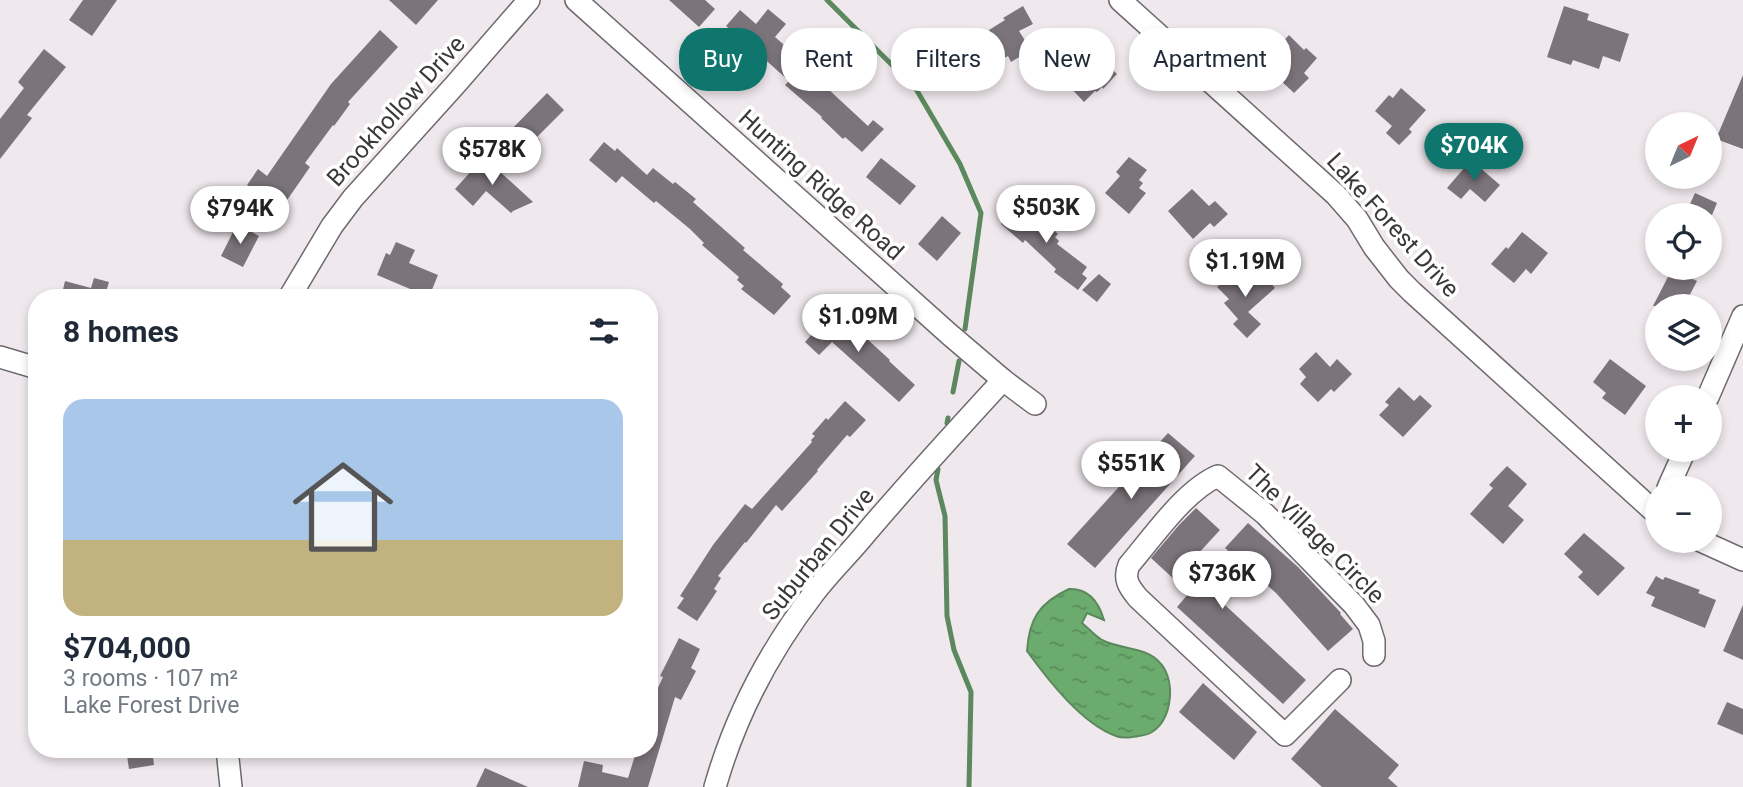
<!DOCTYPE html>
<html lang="en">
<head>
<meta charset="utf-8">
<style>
	body { margin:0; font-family:Roboto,sans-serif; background:#f2f2f3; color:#1f2937; height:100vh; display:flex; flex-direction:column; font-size:26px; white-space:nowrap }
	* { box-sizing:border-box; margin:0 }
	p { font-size:23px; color:#747a83 }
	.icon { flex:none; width:38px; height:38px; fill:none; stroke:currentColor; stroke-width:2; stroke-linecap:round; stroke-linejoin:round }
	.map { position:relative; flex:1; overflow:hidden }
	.details { position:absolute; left:28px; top:289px; width:630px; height:469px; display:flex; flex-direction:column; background:#fff; border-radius:28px; box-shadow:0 4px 10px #0003 }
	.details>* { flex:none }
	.top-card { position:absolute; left:679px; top:28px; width:665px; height:63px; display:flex; gap:14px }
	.needle { width:46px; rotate:43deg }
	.buttons { position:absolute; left:1645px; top:112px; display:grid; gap:14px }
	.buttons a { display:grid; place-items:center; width:77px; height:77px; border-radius:50%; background:#fff; box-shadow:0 4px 10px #0003; font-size:35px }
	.price { position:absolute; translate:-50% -60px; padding:0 16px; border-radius:24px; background:#fff; color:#222; font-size:23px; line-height:46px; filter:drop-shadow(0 2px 4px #0008) }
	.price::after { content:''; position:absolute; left:50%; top:42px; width:21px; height:16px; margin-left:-10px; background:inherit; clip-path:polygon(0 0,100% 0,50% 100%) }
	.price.on { background:#0f766e; color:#fff }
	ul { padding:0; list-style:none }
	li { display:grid; align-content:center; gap:14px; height:371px; padding:0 35px }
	li span { display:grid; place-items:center; height:217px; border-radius:21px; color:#555 }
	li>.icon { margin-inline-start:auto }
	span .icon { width:126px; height:126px; fill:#fffc; stroke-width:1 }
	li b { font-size:30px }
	h2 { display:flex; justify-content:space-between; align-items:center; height:84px; padding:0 35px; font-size:30px }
	.tag { padding:0 24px; border-radius:28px; background:#fff; box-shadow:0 4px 10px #0003; font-size:24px; line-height:63px }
	.tag.on { background:#0f766e; color:#fff }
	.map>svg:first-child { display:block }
	.water { fill:url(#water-ripples); stroke:#5c885e; stroke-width:2 }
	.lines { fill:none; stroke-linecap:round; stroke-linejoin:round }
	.stream { stroke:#5c885e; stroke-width:5 }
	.building { fill:#7b747a }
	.street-casing { stroke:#6f696f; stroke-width:24 }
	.street { stroke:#fff; stroke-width:21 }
	.labels { text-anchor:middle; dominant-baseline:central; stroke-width:7; stroke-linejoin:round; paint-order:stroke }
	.street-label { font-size:24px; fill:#3a383a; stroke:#fff }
</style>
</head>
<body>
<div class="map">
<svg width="1743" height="787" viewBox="0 0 1743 787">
	<defs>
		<pattern id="water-ripples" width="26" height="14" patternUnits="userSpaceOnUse" patternTransform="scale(1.75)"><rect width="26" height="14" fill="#6bab6d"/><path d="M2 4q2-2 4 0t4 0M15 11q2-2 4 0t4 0" fill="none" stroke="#598c5b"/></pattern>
	</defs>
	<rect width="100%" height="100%" fill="#efe8ed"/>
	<path class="water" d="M1069,589C1089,588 1099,603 1104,620L1087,613L1082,623C1088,628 1095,636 1102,640C1121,650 1147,646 1161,664C1176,682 1172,719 1152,732C1146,736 1139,736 1132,737C1126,738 1121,738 1116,736C1082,724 1048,680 1027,651C1029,619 1039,603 1069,589Z"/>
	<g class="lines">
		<g class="stream">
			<polyline points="827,0 916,89 960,164 981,213 965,329"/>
			<polyline points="953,392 959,361"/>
			<polyline points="947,423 948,418"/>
			<polyline points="938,469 936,480 945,516 947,616 954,650 971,692 969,787"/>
		</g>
	</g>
	<g class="building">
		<polygon points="83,0 117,0 92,36 69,20"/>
		<polygon points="389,0 438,0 416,25"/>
		<polygon points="669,0 705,0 715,9 699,27"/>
		<polygon points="1023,6 1033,24 1019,31 1031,50 1011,62 1008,56 993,65 982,47 994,39 989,30 1005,20 1003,18"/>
		<polygon points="1564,6 1589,14 1587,20 1629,34 1620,62 1603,56 1599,69 1573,60 1571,65 1547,57"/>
		<polygon points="768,9 786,24 775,37 830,85 827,88 868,126 873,120 884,129 862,152 845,137 843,139 821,118 822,117 785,85 789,81 760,55 758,57 740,41 742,39 726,26 740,10 756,24"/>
		<polygon points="380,30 398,47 348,102 350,104 334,126 333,125 305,163 310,167 276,216 250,199 256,191 247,185 258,169 267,176 331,84"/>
		<polygon points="1289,35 1304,50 1306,48 1317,58 1304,73 1309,78 1294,93 1278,78 1284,73 1268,57"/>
		<polygon points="44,49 66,67 27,115 32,118 0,159 0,119 24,88 18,82"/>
		<polygon points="1079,52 1096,67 1103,61 1117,74 1103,89 1102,87 1097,92 1095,91 1084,102 1066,83 1069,80 1059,72"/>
		<polygon points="1743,75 1743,149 1716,139"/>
		<polygon points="1401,88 1426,110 1409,129 1412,132 1399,145 1386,133 1392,126 1375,111 1389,95 1393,98"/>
		<polygon points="547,93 564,110 537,137 540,140 530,151 510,131"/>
		<polygon points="604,142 615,151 617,148 647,175 653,168 673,184 675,182 696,199 693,202 745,248 743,250 783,284 781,287 791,296 774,315 741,289 744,286 737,280 739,277 702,245 704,243 690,229 656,201 654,203 622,176 616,183 589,160"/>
		<polygon points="484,157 533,202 513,211 511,213 486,191 473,206 455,189"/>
		<polygon points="1129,157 1147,170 1139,180 1143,183 1139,188 1146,193 1129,214 1105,193 1120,176 1116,172"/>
		<polygon points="881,158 916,186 900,205 866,177"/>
		<polygon points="1471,160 1500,185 1485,202 1470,189 1461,199 1447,188"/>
		<polygon points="1192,189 1209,206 1215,201 1228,214 1214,227 1210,223 1193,239 1168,211"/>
		<polygon points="1695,193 1717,203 1712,215 1685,215"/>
		<polygon points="1019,204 1040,224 1043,220 1058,234 1055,237 1059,241 1057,244 1087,267 1082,274 1087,278 1078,290 1054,272 1056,269 1025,240 1023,243 1001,224"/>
		<polygon points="942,216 961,233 937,261 918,244"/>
		<polygon points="237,224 259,236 243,267 221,256"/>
		<polygon points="1522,232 1548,253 1531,274 1526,269 1514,283 1491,264 1506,247 1508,249"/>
		<polygon points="396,242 415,250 409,263 438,275 429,297 377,275 386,253 390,255"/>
		<polygon points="1672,269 1697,281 1684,306 1653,306"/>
		<polygon points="1235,271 1241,278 1246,274 1253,281 1262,273 1275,288 1248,312 1261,324 1247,338 1233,324 1238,319 1224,303 1229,299 1217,287"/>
		<polygon points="1099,274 1111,284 1097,302 1082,290"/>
		<polygon points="94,278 109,282 106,292 109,292 108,298 61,298 65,281 91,288"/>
		<polygon points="822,308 861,346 867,339 890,360 889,361 915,385 899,402 832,342 819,355 805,342 814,332 806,324"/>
		<polygon points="1316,352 1330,367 1337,359 1352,374 1334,392 1331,389 1318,402 1300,384 1306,377 1299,369"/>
		<polygon points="1610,359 1646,386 1625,415 1602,398 1606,393 1593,382"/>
		<polygon points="1399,387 1414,401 1420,395 1432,406 1403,437 1379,415 1389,405 1385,402"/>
		<polygon points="845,401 866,420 850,437 847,435 817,470 818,471 782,511 776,505 746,543 745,542 718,576 721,578 714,589 717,591 697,621 677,608 684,598 680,596 713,545 745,504 752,509 812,442 811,440 815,436 812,434 826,418 828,420"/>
		<polygon points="1168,433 1195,456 1095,568 1067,544"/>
		<polygon points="1507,466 1527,484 1508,506 1524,520 1503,544 1470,514 1493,488 1489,485"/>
		<polygon points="1196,508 1220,530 1185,568 1306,680 1283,704 1177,607 1189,593 1151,558 1179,525"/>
		<polygon points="1248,523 1298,567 1341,613 1340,614 1353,629 1328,651 1276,593 1225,548"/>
		<polygon points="1584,533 1625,568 1598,596 1578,577 1583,572 1564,554"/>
		<polygon points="1656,576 1663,580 1665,577 1700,590 1698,593 1716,600 1705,628 1651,606 1655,597 1646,593"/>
		<polygon points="1743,605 1743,660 1723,651"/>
		<polygon points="679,638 700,649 691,668 696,671 681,700 675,697 648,787 578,787 584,761 603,765 602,772 628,778 637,749 649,749 649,707 663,677 660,676"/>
		<polygon points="1203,683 1257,732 1234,760 1179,712"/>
		<polygon points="1727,702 1743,709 1743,735 1717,724"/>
		<polygon points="1335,709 1399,765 1388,778 1398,787 1322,787 1291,759"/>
		<polygon points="126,749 152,749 154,765 129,769"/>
		<polygon points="485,768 528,787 476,787"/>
	</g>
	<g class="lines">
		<defs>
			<g id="street">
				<polyline points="576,0 949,334 1003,380 1035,404"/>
				<polyline points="1120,0 1336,195 1357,219 1374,247 1399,279 1412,292 1657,514"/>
				<polyline points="289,298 332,226 353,198 455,85 529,0"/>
				<polyline points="0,357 37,368"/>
				<polyline points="1708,397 1743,316"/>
				<polyline points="1668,488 1685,450"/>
				<polyline points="1701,541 1743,560"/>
				<path d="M1340,680L1285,735L1138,598C1129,587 1123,579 1129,565C1153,537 1185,490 1218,476L1265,514L1354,605L1369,625L1374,641V655"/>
				<polyline points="227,749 231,787"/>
				<path d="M715,787C735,717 770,650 814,593C831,571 850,553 867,532C911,480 957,430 1003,380"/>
			</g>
		</defs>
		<use href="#street" class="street-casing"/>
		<use href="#street" class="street"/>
	</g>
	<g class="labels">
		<g class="street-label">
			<text transform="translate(396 111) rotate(-48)">Brookhollow Drive</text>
			<text transform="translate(821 185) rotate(42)">Hunting Ridge Road</text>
			<text transform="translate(1393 225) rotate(48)">Lake Forest Drive</text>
			<text transform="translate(1315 534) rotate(45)">The Village Circle</text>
			<text transform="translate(818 554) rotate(-51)">Suburban Drive</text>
		</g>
	</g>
</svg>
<div class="buttons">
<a><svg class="needle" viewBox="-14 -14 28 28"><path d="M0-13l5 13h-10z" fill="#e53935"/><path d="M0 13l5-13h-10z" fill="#747a83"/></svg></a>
<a><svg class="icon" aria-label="locate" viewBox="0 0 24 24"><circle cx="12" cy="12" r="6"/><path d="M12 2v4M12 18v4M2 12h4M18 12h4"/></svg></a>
<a><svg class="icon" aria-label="layers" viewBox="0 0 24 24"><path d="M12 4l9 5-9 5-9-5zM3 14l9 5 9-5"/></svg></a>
<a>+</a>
<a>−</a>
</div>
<b class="price on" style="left:1474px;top:183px">$704K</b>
<b class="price" style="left:492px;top:187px">$578K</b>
<b class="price" style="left:1046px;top:245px">$503K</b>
<b class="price" style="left:240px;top:246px">$794K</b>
<b class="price" style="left:1245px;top:299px">$1.19M</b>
<b class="price" style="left:858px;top:354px">$1.09M</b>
<b class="price" style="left:1131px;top:501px">$551K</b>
<b class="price" style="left:1222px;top:611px">$736K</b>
<div class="top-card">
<a class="tag on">Buy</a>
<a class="tag">Rent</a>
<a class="tag">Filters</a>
<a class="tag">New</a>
<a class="tag">Apartment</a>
</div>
<section class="details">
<h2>8 homes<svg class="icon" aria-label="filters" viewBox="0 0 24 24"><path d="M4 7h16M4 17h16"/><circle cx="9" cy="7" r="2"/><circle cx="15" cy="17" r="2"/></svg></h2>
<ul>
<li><span style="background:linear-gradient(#a9c7e8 65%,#c2b280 0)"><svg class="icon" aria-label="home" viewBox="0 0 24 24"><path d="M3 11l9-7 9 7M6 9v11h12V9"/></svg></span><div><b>$704,000</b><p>3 rooms · 107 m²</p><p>Lake Forest Drive</p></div></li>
</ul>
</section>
</div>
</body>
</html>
